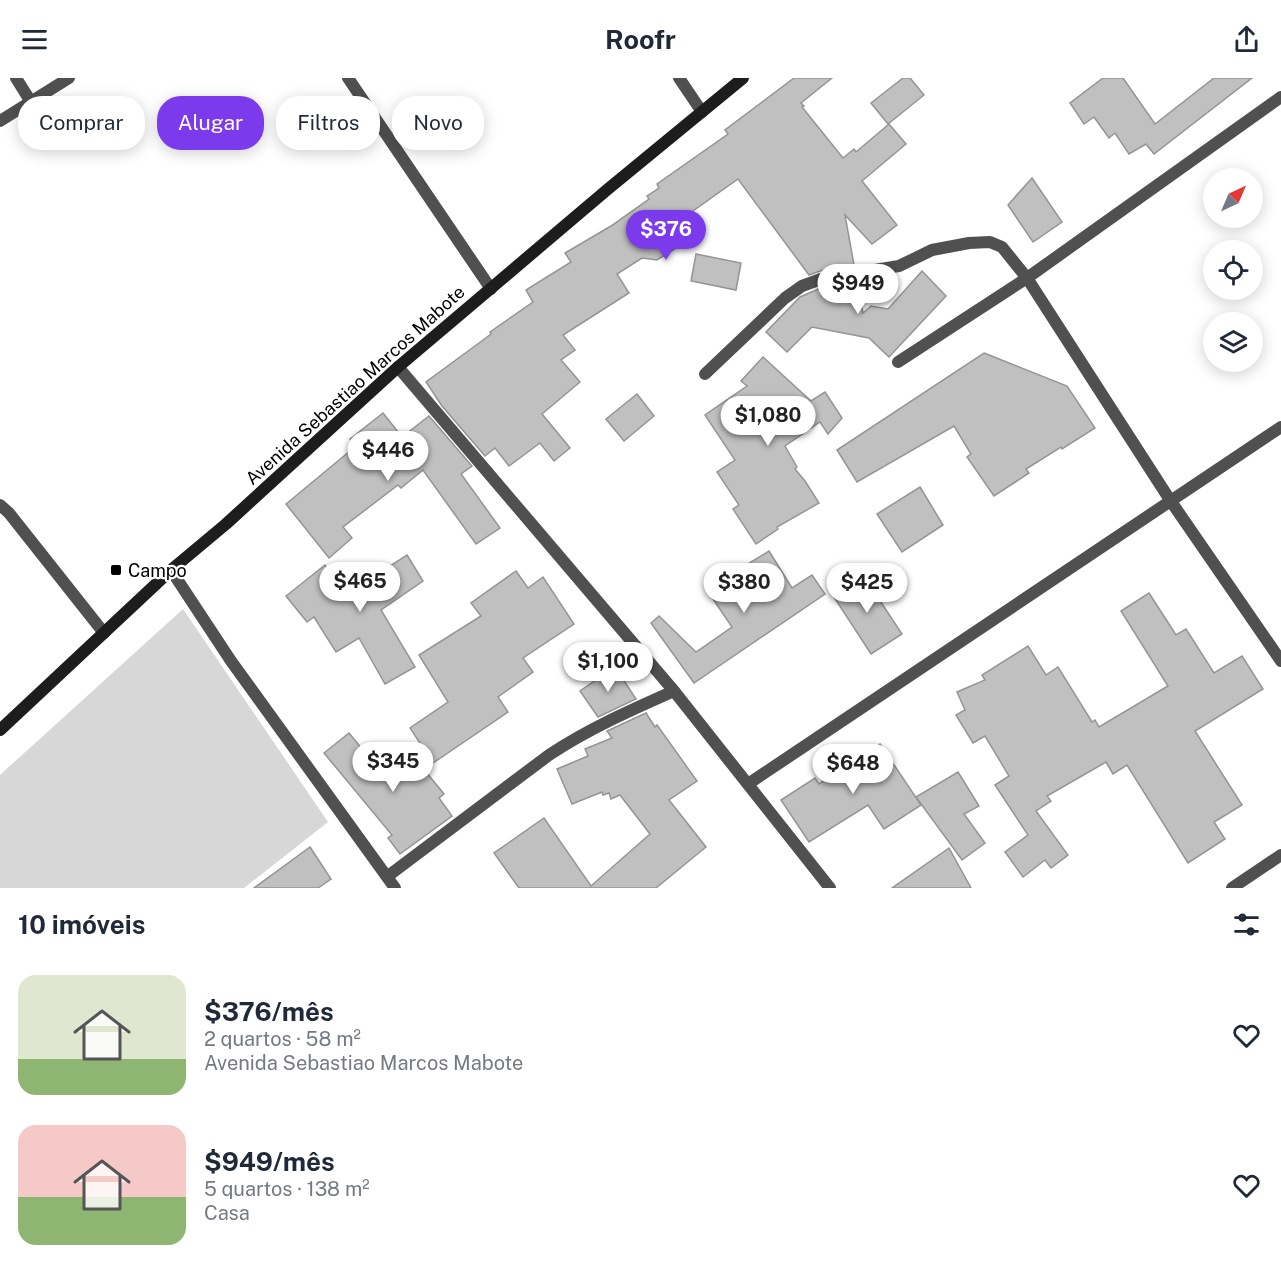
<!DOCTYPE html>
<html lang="pt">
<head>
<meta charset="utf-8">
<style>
	body { margin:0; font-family:"Public Sans",sans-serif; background:#f6f6f7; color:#1f2937; height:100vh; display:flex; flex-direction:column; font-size:22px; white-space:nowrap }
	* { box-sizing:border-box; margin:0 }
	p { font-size:20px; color:#747a83 }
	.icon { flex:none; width:33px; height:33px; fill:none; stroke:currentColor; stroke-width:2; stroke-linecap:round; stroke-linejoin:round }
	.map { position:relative; height:810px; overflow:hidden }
	.sheet { display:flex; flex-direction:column; background:#fff; flex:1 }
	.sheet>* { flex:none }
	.guide { position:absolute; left:18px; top:18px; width:600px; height:54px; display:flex; gap:12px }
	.needle { width:39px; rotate:44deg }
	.fabs { position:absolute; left:1203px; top:90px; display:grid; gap:12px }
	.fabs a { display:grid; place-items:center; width:60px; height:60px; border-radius:50%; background:#fff; box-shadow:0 3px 15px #0003; font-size:30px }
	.price { position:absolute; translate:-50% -51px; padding:0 14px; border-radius:21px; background:#fff; color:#222; font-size:20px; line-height:39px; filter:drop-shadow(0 2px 3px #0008) }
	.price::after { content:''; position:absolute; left:50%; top:36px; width:18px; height:14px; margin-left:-9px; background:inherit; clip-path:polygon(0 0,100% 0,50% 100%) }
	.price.selected { background:#7c3aed; color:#fff }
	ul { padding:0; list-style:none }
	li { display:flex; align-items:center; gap:18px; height:150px; padding:0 18px }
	li span { display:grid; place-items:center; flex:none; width:168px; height:120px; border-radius:18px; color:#555 }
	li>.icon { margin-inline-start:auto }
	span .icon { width:72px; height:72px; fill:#fffc; stroke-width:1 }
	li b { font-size:26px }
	h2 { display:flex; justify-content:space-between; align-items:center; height:72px; padding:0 18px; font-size:26px }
	.pill { padding:0 21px; border-radius:24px; background:#fff; box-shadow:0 3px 15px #0003; font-size:21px; line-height:54px }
	.pill.selected { background:#7c3aed; color:#fff }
	header { display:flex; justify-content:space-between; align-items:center; height:78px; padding:0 18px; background:#fff; font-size:27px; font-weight:700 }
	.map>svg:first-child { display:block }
	.green { fill:#d7d7d7 }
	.building { fill:#c0c0c0; stroke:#949494; stroke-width:1.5 }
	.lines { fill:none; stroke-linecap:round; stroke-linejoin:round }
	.minor { stroke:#505050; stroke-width:12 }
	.secondary { stroke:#1d1d1d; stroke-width:12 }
	.poi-dot { fill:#000; stroke:#fff; stroke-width:2 }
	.labels { text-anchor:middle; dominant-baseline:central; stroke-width:4.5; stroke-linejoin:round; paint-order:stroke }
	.street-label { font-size:18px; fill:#000; stroke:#fff }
	.poi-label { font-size:18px; fill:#000; stroke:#fff; text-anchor:start }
</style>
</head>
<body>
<header><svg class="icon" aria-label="menu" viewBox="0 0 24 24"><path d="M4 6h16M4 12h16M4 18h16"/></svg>Roofr<svg class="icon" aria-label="share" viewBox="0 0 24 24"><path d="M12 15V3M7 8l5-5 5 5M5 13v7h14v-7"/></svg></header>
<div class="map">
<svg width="1281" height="810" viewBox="0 0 1281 810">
	<rect width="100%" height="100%" fill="#fff"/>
	<polygon class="green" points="183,531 328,744 244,810 0,810 0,697"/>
	<g class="building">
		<polygon points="794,0 832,0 801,25 804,28 802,29 843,80 854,71 856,74 889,46 906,66 862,103 897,147 872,166 845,137 854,187 820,193 809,197 738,101 693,133 705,152 657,182 642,180 617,196 629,215 563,257 575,272 561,282 580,304 542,336 570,370 554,383 540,365 509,388 495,370 485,378 442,328 426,304 479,265 491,256 490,254 533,224 526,212 571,184 565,175 611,148 649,121 647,118 659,110 657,106 728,56 725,52"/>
		<polygon points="903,0 910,0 924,17 888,46 871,25"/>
		<polygon points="1103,0 1123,0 1155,46 1214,0 1252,0 1154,76 1146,66 1129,76 1115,55 1109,60 1094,39 1084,46 1070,25"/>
		<polygon points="1032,100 1062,144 1033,164 1008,127"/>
		<polygon points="696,176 741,185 736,212 691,203"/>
		<polygon points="922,193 946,218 889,279 869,260 812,249 787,274 766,254 800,219 823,209 857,203 863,235 871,228 888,231"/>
		<polygon points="984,275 1067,308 1095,350 1062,371 1061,369 1026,391 1029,395 994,418 967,379 971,376 954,348 857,404 837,372"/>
		<polygon points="763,279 811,323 825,314 842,340 828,356 820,344 785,368 797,389 795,391 805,403 819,425 777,449 778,451 756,466 733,431 739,427 717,394 735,382 705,337 747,308 741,303"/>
		<polygon points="637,316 654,338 624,363 606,341"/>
		<polygon points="383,335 402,359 429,338 472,388 461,396 500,450 476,466 423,392 401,410 398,407 343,449 352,460 329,480 286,426 356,368 350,361"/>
		<polygon points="920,409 943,447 902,474 877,436"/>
		<polygon points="769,473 792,510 812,497 825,516 694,605 651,545 659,538 696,574 732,549 711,518 733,495"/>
		<polygon points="407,477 423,503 381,532 415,589 385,606 359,560 336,574 314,539 307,544 286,518 325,487 347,516"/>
		<polygon points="516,493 528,510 543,499 574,546 523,580 533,594 498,619 508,634 433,685 410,650 448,624 419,577 481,538 471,525"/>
		<polygon points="863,497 902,556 871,576 832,516"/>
		<polygon points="1149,515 1176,557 1186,551 1214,595 1242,578 1263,611 1195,653 1242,727 1214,744 1225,761 1188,785 1127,687 1113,696 1106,684 1047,718 1051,723 1036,733 1068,777 1051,790 1045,782 1023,799 1005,774 1028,757 995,707 1009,698 985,658 973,665 956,637 965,632 957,614 985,602 982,597 1028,568 1046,597 1058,589 1092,644 1095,642 1099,649 1168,608 1121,533"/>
		<polygon points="615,589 636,621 598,639 580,613"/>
		<polygon points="646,635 655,649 657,647 697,703 669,722 706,769 656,810 519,810 494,775 544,740 591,808 650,756 620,717 611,721 609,715 603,717 602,714 572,726 557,691 588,678 585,671 612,660 607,653"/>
		<polygon points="349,655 386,700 413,678 444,716 439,720 452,738 400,776 388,760 392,757 324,675"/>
		<polygon points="880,666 921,727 884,751 868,727 809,764 781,722 815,700 819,706"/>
		<polygon points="958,694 979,728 964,736 985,765 962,782 916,719"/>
		<polygon points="310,769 331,801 318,810 254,810"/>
		<polygon points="949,770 971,810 892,810"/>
	</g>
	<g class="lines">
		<g class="minor">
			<polyline points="16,0 31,24"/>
			<polyline points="348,0 491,211"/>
			<polyline points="679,0 702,34"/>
			<polyline points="0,43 69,0"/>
			<polyline points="898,284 1027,200 1281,19"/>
			<polyline points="398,289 674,613 830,810"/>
			<polyline points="705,296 785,220 802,208 821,201 899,188 932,172 969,165 990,164 1002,169 1027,200 1170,422 1281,583"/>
			<polyline points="0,427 9,435 104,555"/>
			<polyline points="171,492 231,583 395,810"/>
			<polyline points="748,706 1281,349"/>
			<path d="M388,798L549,677C588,651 631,632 674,613"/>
			<polyline points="1232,810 1281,777"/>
		</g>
		<polyline class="secondary" points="0,652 171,492 226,446 398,289 608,111 743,0"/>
	</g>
	<rect class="poi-dot" x="110" y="486" width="12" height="12" rx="3"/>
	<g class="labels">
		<g class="street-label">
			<text transform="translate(355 307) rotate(-42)">Avenida Sebastiao Marcos Mabote</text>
		</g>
		<g class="poi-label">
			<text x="128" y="492">Campo</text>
		</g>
	</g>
</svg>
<div class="fabs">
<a><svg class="needle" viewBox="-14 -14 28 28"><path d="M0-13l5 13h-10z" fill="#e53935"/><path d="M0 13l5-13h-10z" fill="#747a83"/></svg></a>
<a><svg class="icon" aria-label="locate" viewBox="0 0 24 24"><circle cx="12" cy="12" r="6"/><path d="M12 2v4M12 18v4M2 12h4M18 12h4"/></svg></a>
<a><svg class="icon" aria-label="layers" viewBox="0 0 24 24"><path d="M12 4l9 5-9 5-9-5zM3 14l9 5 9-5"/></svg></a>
</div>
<b class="price selected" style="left:666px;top:183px">$376</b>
<b class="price" style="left:858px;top:237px">$949</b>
<b class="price" style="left:768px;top:369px">$1,080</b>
<b class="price" style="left:388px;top:404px">$446</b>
<b class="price" style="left:360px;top:535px">$465</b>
<b class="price" style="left:744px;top:536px">$380</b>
<b class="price" style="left:867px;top:536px">$425</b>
<b class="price" style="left:608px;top:615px">$1,100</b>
<b class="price" style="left:393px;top:715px">$345</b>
<b class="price" style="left:853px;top:717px">$648</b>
<div class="guide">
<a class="pill">Comprar</a>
<a class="pill selected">Alugar</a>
<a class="pill">Filtros</a>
<a class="pill">Novo</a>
</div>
</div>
<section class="sheet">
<h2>10 imóveis<svg class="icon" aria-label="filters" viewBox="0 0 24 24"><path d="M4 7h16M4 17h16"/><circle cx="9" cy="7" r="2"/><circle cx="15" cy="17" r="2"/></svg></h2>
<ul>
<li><span style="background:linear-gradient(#dfe7d0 70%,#8fb573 0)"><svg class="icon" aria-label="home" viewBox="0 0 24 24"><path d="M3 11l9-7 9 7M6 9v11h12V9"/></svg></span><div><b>$376/mês</b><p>2 quartos · 58 m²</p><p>Avenida Sebastiao Marcos Mabote</p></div><svg class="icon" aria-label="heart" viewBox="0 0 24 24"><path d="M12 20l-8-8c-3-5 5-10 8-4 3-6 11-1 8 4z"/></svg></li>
<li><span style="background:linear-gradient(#f6c9c9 60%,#8fb573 0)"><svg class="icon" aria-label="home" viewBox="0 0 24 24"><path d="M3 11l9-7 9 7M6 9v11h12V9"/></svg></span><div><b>$949/mês</b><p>5 quartos · 138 m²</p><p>Casa</p></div><svg class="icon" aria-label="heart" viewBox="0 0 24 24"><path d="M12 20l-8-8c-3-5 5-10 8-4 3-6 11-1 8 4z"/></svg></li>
</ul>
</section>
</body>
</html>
